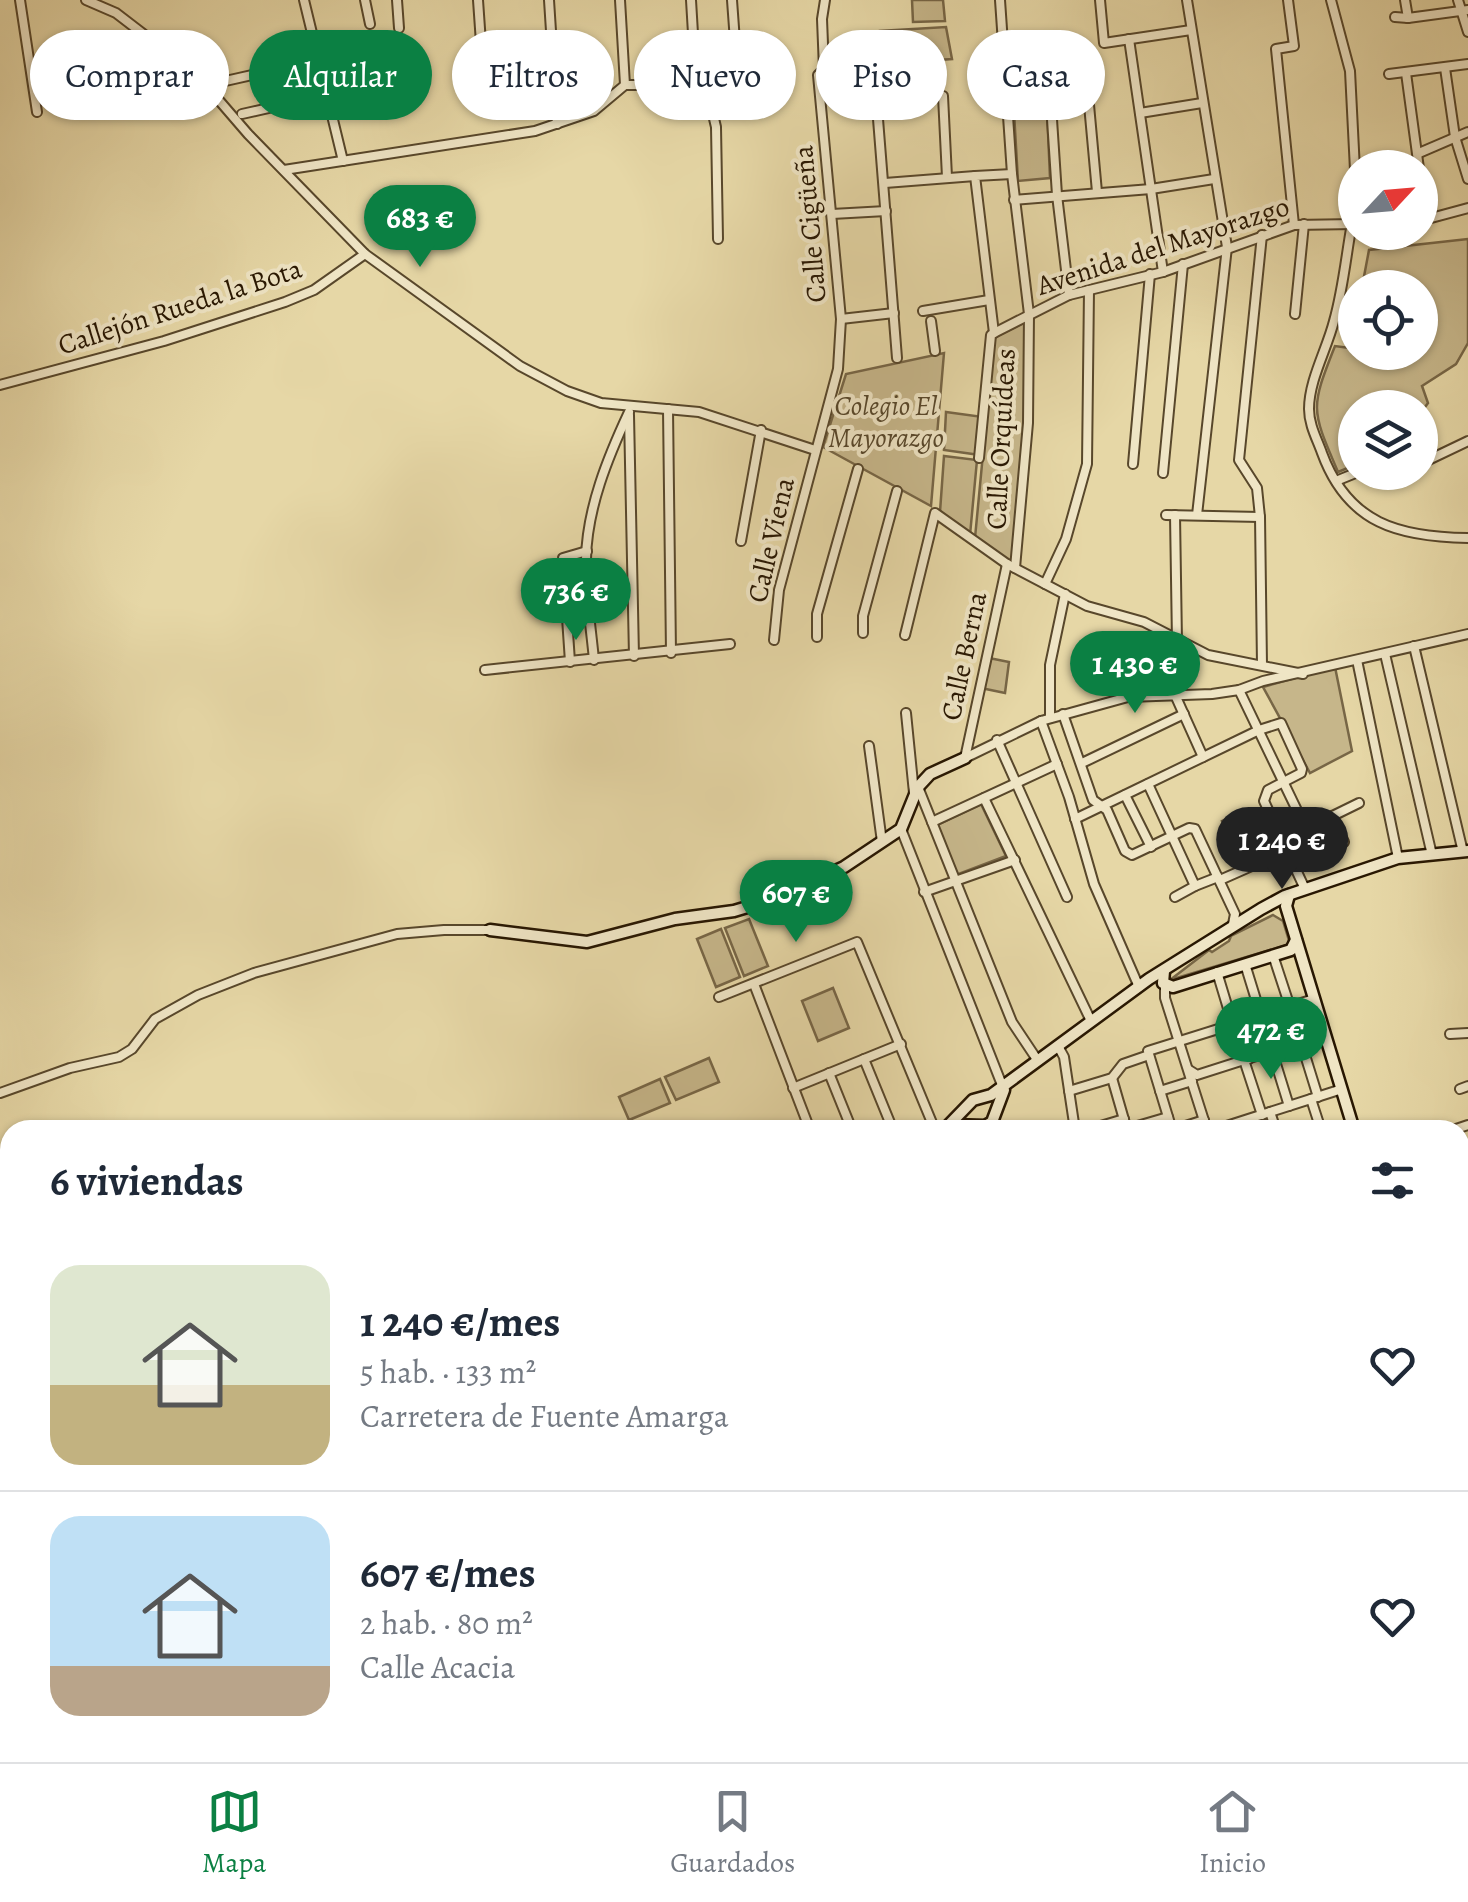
<!DOCTYPE html>
<html lang="es">
<head>
<meta charset="utf-8">
<style>
	body { margin:0; font-family:Alegreya,serif; background:#f6f6f7; color:#1f2937; height:100vh; display:flex; flex-direction:column; font-size:38px; white-space:nowrap }
	* { box-sizing:border-box; margin:0 }
	p { font-size:32px; color:#747a83 }
	.icon { flex:none; width:55px; height:55px; fill:none; stroke:currentColor; stroke-width:2; stroke-linecap:round; stroke-linejoin:round }
	.map { position:relative; flex:1; overflow:hidden }
	.side { position:absolute; left:0px; top:1120px; width:1470px; height:642px; display:flex; flex-direction:column; background:#fff; border-radius:30px 30px 0 0; box-shadow:0 2px 8px #0004 }
	.side>* { flex:none }
	.hud { position:absolute; left:30px; top:30px; width:1410px; height:90px; display:flex; gap:20px }
	.needle { width:65px; rotate:64deg }
	.tools { position:absolute; left:1338px; top:150px; display:grid; gap:20px }
	.tools a { display:grid; place-items:center; width:100px; height:100px; border-radius:50%; background:#fff; box-shadow:0 2px 8px #0004; font-size:50px }
	.price { position:absolute; translate:-50% -85px; padding:0 22px; border-radius:35px; background:#0b8043; color:#fff; font-size:32px; line-height:65px; filter:drop-shadow(0 2px 5px #0008) }
	.price::after { content:''; position:absolute; left:50%; top:60px; width:30px; height:22px; margin-left:-15px; background:inherit; clip-path:polygon(0 0,100% 0,50% 100%) }
	.price.current { background:#222; color:#fff }
	ul { padding:0; list-style:none }
	li { display:flex; align-items:center; gap:30px; height:250px; padding:0 50px }
	li+li { border-top:2px solid #e0e1e3 }
	li span { display:grid; place-items:center; flex:none; width:280px; height:200px; border-radius:30px; color:#555 }
	li>.icon { margin-inline-start:auto }
	span .icon { width:120px; height:120px; fill:#fffc; stroke-width:1 }
	li b { font-size:42px }
	h2 { display:flex; justify-content:space-between; align-items:center; height:120px; padding:0 50px; font-size:42px }
	.tag { padding:0 35px; border-radius:45px; background:#fff; box-shadow:0 2px 8px #0004; font-size:35px; line-height:90px }
	.tag.current { background:#0b8043; color:#fff }
	.menu { display:flex; justify-content:space-around; align-items:center; height:140px; border-top:2px solid #e0e1e3; background:#fff; font-size:28px; color:#747a83 }
	.menu a { display:grid; justify-items:center; gap:5px }
	.menu .current { color:#0b8043 }
	.map>svg:first-child { display:block }
	.green { fill:#c6b68a; stroke:#776646; stroke-width:2.5 }
	.lines { fill:none; stroke-linecap:round; stroke-linejoin:round }
	.street-casing { stroke:#58472b; stroke-width:12 }
	.secondary-casing { stroke:#281702; stroke-width:15 }
	.street { stroke:#efe5c5; stroke-width:8 }
	.secondary { stroke:#efe5c5; stroke-width:10 }
	.labels { text-anchor:middle; dominant-baseline:central; stroke-width:8; stroke-linejoin:round; paint-order:stroke }
	.street-label { font-size:28px; fill:#281702; stroke:#efe5c5 }
	.park-label { font-size:28px; font-style:italic; fill:#57472b; stroke:#efe5c5 }
</style>
</head>
<body>
<div class="map">
<svg width="1468" height="1762" viewBox="0 0 1468 1762">
	<rect width="100%" height="100%" fill="#e6d7a6"/>
	<filter id="stains"><feTurbulence type="fractalNoise" baseFrequency=".002" numOctaves="4"/><feColorMatrix values="0 0 0 0 .2 0 0 0 0 .09 0 0 0 0 .02 0 0 0 .5 -.17"/></filter>
	<radialGradient id="worn" r=".72"><stop offset=".6" stop-color="#630" stop-opacity="0"/><stop offset="1" stop-color="#630" stop-opacity=".3"/></radialGradient>
	<g class="green">
		<polygon points="912,0 943,0 945,21 913,22"/>
		<polygon points="946,27 952,59 909,62 909,69 927,66 929,95 893,98 891,71 883,70 880,31"/>
		<polygon points="1047,109 1050,178 1018,181 1014,112"/>
		<path d="M1468,239V343L1456,364L1422,386L1428,403L1420,414V408H1355V465L1338,472C1311,409 1310,409 1335,346L1350,348L1355,325V352H1420V288L1362,287L1369,250Z"/>
		<polygon points="1027,321 1024,440 1012,564 975,538 994,338"/>
		<polygon points="944,353 931,506 823,447 846,374"/>
		<polygon points="946,412 983,417 980,455 944,450"/>
		<polygon points="944,456 977,460 970,535 940,512"/>
		<polygon points="989,658 1009,662 1005,693 981,688"/>
		<polygon points="1335,667 1352,751 1310,773 1263,687"/>
		<polygon points="981,804 1006,856 956,875 937,825"/>
		<polygon points="1240,812 1258,851 1240,859 1222,821"/>
		<polygon points="1273,915 1283,921 1290,944 1170,980 1209,950 1212,952 1229,941 1231,936"/>
		<polygon points="749,919 768,966 744,976 725,928"/>
		<polygon points="721,929 740,977 716,987 697,939"/>
		<polygon points="833,988 849,1028 818,1041 802,1001"/>
		<polygon points="709,1058 719,1082 676,1100 665,1077"/>
		<polygon points="660,1079 670,1103 629,1120 619,1097"/>
	</g>
	<g class="lines">
		<defs>
			<g id="street">
				<polyline points="20,0 37,112"/>
				<polyline points="86,0 116,13 198,76 248,134 365,254 520,366 567,391 601,403 699,412 815,450"/>
				<polyline points="304,0 343,161"/>
				<polyline points="365,0 370,24"/>
				<polyline points="397,0 399,28"/>
				<polyline points="478,0 481,43"/>
				<polyline points="549,0 557,124"/>
				<polyline points="620,0 625,85"/>
				<polyline points="691,0 696,84 711,106 716,127 718,239"/>
				<polyline points="732,0 738,83"/>
				<polyline points="1000,0 1012,174 1029,314 1028,423 1015,568"/>
				<polyline points="1100,0 1104,43 1191,30"/>
				<polyline points="1187,0 1227,247 1197,515"/>
				<polyline points="1288,0 1294,46 1276,49 1294,225"/>
				<polyline points="1331,0 1350,71 1355,170"/>
				<polyline points="1405,0 1408,18"/>
				<polyline points="1458,0 1468,32"/>
				<polyline points="1395,17 1408,18 1468,10"/>
				<polyline points="1129,39 1163,272"/>
				<polyline points="1048,59 1057,195 1069,295"/>
				<polyline points="1445,68 1455,137 1468,179"/>
				<polyline points="1406,73 1426,220"/>
				<polyline points="1389,74 1468,64"/>
				<polyline points="1087,83 1097,192"/>
				<polyline points="212,84 318,60"/>
				<polyline points="943,96 947,177"/>
				<polyline points="1140,113 1202,103"/>
				<polyline points="242,114 326,95"/>
				<polyline points="878,119 897,358"/>
				<polyline points="1419,153 1468,132"/>
				<polyline points="284,170 535,131 594,111 625,85 713,85 782,78"/>
				<polyline points="885,183 975,176"/>
				<polyline points="1014,200 1151,189 1214,179"/>
				<polyline points="832,214 886,211"/>
				<polyline points="1420,221 1468,208"/>
				<path d="M1352,223C1346,256 1343,290 1334,321C1327,349 1309,380 1309,409C1309,425 1317,439 1322,453C1348,524 1399,537 1468,538"/>
				<polyline points="1262,235 1239,460 1257,488 1260,517 1262,665"/>
				<polyline points="923,311 989,300"/>
				<polyline points="1295,314 1304,224"/>
				<polyline points="841,319 894,313"/>
				<polyline points="931,321 935,351"/>
				<polyline points="994,333 975,176 1012,174"/>
				<polyline points="0,385 164,341 285,302 314,290 365,254"/>
				<polyline points="668,409 671,653"/>
				<polyline points="629,415 634,656"/>
				<polyline points="979,458 991,335 994,333 1069,295 1163,272 1294,225 1355,224"/>
				<polyline points="1133,464 1150,274"/>
				<polyline points="1420,464 1468,441"/>
				<polyline points="1163,473 1183,264"/>
				<polyline points="1336,481 1358,472"/>
				<polyline points="1166,515 1260,517"/>
				<polyline points="1175,515 1177,642"/>
				<polyline points="741,541 761,430"/>
				<polyline points="1045,584 1066,539 1087,464 1089,290"/>
				<polyline points="863,633 863,616 897,491"/>
				<polyline points="905,635 935,513 1007,564 1087,606 1144,622 1208,655 1303,674"/>
				<polyline points="817,637 817,614 858,469"/>
				<polyline points="774,640 779,590 838,369 841,319 818,75 824,69 822,19 825,0"/>
				<polyline points="1414,646 1463,852"/>
				<polyline points="1385,654 1432,855"/>
				<path d="M594,660C591,627 585,592 586,559C587,508 608,457 629,412"/>
				<polyline points="1357,660 1398,858"/>
				<polyline points="570,662 563,558 587,551"/>
				<polyline points="485,670 730,644"/>
				<polyline points="1239,690 1306,829 1359,803"/>
				<polyline points="1176,697 1203,757"/>
				<polyline points="906,713 914,793"/>
				<polyline points="1063,714 1093,800 1107,810 1125,851 1132,855 1189,828 1195,829 1235,914 1233,924"/>
				<polyline points="1050,718 1050,665 1065,594"/>
				<polyline points="1041,721 1069,797 1094,884 1139,987"/>
				<polyline points="997,740 1067,897"/>
				<polyline points="869,746 882,842"/>
				<polyline points="965,758 1041,721 1128,697 1212,694 1239,690 1263,681 1468,634"/>
				<polyline points="965,758 1007,564"/>
				<polyline points="1082,763 1184,714"/>
				<polyline points="1148,784 1195,886 1218,877"/>
				<polyline points="918,787 1012,1022 1038,1061"/>
				<polyline points="1125,795 1151,847"/>
				<polyline points="984,798 1091,1021"/>
				<polyline points="1075,819 1259,730 1281,723 1302,769 1301,773 1268,790 1264,801 1305,889"/>
				<polyline points="932,822 1057,764"/>
				<polyline points="901,829 1002,1085"/>
				<polyline points="1295,866 1344,842 1332,816"/>
				<polyline points="1220,880 1288,850"/>
				<polyline points="924,892 1015,860"/>
				<polyline points="1175,897 1195,886"/>
				<polyline points="1273,955 1290,1007"/>
				<polyline points="1245,964 1261,1016"/>
				<polyline points="1217,972 1233,1025"/>
				<polyline points="754,984 810,1130"/>
				<polyline points="1165,986 1165,998 1207,1130"/>
				<polyline points="719,997 857,942 935,1130"/>
				<polyline points="1285,1008 1296,1044"/>
				<polyline points="1238,1023 1249,1059"/>
				<polyline points="1450,1034 1468,1033"/>
				<polyline points="1301,1042 1318,1097"/>
				<polyline points="1058,1046 1064,1057 1075,1130"/>
				<polyline points="1272,1051 1289,1106"/>
				<polyline points="864,1059 893,1130"/>
				<polyline points="1244,1060 1262,1115"/>
				<polyline points="1189,1070 1197,1075 1325,1034"/>
				<polyline points="829,1073 852,1130"/>
				<polyline points="1112,1078 1127,1130"/>
				<polyline points="793,1088 901,1044"/>
				<polyline points="1460,1089 1468,1086"/>
				<polyline points="1069,1091 1112,1078 1123,1064 1149,1055"/>
				<polyline points="1160,1091 1192,1081"/>
				<polyline points="0,1093 70,1068 119,1057 132,1049 155,1019 198,995 254,973 397,934 444,930 490,930"/>
				<polyline points="1311,1099 1321,1130"/>
				<polyline points="1270,1112 1276,1130"/>
				<polyline points="1127,1129 1168,1117"/>
				<polyline points="1087,1130 1124,1119"/>
				<polyline points="1172,1130 1148,1051 1314,999"/>
				<polyline points="1173,1130 1204,1120"/>
				<polyline points="1214,1130 1342,1089"/>
				<polyline points="1453,1130 1468,1125"/>
				<polyline points="0,1347 10,1343"/>
				<polyline points="0,1490 10,1496"/>
				<polyline points="1460,1576 1468,1570"/>
				<polyline points="0,1593 10,1608"/>
				<polyline points="1460,1622 1468,1618"/>
				<polyline points="1460,1702 1468,1700"/>
				<polyline points="1001,1752 1003,1762"/>
				<polyline points="461,1762 468,1752"/>
				<polyline points="1149,1762 1149,1752"/>
			</g>
			<g id="secondary">
				<polyline points="1289,895 1286,906 1354,1130"/>
				<polyline points="490,930 587,942 675,919 734,911 774,899 844,867 901,829 918,787 930,774 965,758"/>
				<polyline points="1164,971 1163,983 1173,987 1291,950 1296,940"/>
				<polyline points="952,1125 985,1126 992,1122 1004,1090"/>
				<polyline points="944,1130 973,1100 991,1095 1149,979 1261,909 1285,896 1398,858 1468,851"/>
				<polyline points="1460,1378 1468,1379"/>
				<polyline points="1460,1407 1468,1414"/>
				<polyline points="0,1680 10,1675"/>
			</g>
		</defs>
		<use href="#street" class="street-casing"/>
		<use href="#secondary" class="secondary-casing"/>
		<use href="#street" class="street"/>
		<use href="#secondary" class="secondary"/>
	</g>
	<g class="labels">
		<g class="street-label">
			<text transform="translate(810 224) rotate(-95)">Calle Cigüeña</text>
			<text transform="translate(1163 246) rotate(-18)">Avenida del Mayorazgo</text>
			<text transform="translate(180 307) rotate(-18)">Callejón Rueda la Bota</text>
			<text transform="translate(1001 439) rotate(-87)">Calle Orquídeas</text>
			<text transform="translate(771 540) rotate(-77)">Calle Viena</text>
			<text transform="translate(964 656) rotate(-78)">Calle Berna</text>
		</g>
		<g class="park-label">
			<text x="886" y="406">Colegio El<tspan x="886" dy="32">Mayorazgo</tspan></text>
		</g>
	</g>
	<rect width="100%" height="100%" filter="url(#stains)"/>
	<rect width="100%" height="100%" fill="url(#worn)"/>
</svg>
<div class="tools">
<a><svg class="needle" viewBox="-14 -14 28 28"><path d="M0-13l5 13h-10z" fill="#e53935"/><path d="M0 13l5-13h-10z" fill="#747a83"/></svg></a>
<a><svg class="icon" aria-label="locate" viewBox="0 0 24 24"><circle cx="12" cy="12" r="6"/><path d="M12 2v4M12 18v4M2 12h4M18 12h4"/></svg></a>
<a><svg class="icon" aria-label="layers" viewBox="0 0 24 24"><path d="M12 4l9 5-9 5-9-5zM3 14l9 5 9-5"/></svg></a>
</div>
<b class="price" style="left:420px;top:270px">683 €</b>
<b class="price" style="left:576px;top:643px">736 €</b>
<b class="price" style="left:1135px;top:716px">1 430 €</b>
<b class="price current" style="left:1282px;top:892px">1 240 €</b>
<b class="price" style="left:796px;top:945px">607 €</b>
<b class="price" style="left:1271px;top:1082px">472 €</b>
<div class="hud">
<a class="tag">Comprar</a>
<a class="tag current">Alquilar</a>
<a class="tag">Filtros</a>
<a class="tag">Nuevo</a>
<a class="tag">Piso</a>
<a class="tag">Casa</a>
</div>
<section class="side">
<h2>6 viviendas<svg class="icon" aria-label="filters" viewBox="0 0 24 24"><path d="M4 7h16M4 17h16"/><circle cx="9" cy="7" r="2"/><circle cx="15" cy="17" r="2"/></svg></h2>
<ul>
<li><span style="background:linear-gradient(#dfe7d0 60%,#c2b280 0)"><svg class="icon" aria-label="home" viewBox="0 0 24 24"><path d="M3 11l9-7 9 7M6 9v11h12V9"/></svg></span><div><b>1 240 €/mes</b><p>5 hab. · 133 m²</p><p>Carretera de Fuente Amarga</p></div><svg class="icon" aria-label="heart" viewBox="0 0 24 24"><path d="M12 20l-8-8c-3-5 5-10 8-4 3-6 11-1 8 4z"/></svg></li>
<li><span style="background:linear-gradient(#bfe0f5 75%,#b9a48a 0)"><svg class="icon" aria-label="home" viewBox="0 0 24 24"><path d="M3 11l9-7 9 7M6 9v11h12V9"/></svg></span><div><b>607 €/mes</b><p>2 hab. · 80 m²</p><p>Calle Acacia</p></div><svg class="icon" aria-label="heart" viewBox="0 0 24 24"><path d="M12 20l-8-8c-3-5 5-10 8-4 3-6 11-1 8 4z"/></svg></li>
</ul>
</section>
</div>
<nav class="menu">
<a class="current"><svg class="icon" aria-label="map" viewBox="0 0 24 24"><path d="M3 6l6-2 6 2 6-2v14l-6 2-6-2-6 2zM9 4v14M15 6v14"/></svg>Mapa</a>
<a><svg class="icon" aria-label="saved" viewBox="0 0 24 24"><path d="M7 4h10v16l-5-4-5 4z"/></svg>Guardados</a>
<a><svg class="icon" aria-label="home" viewBox="0 0 24 24"><path d="M3 11l9-7 9 7M6 9v11h12V9"/></svg>Inicio</a>
</nav>
</body>
</html>
